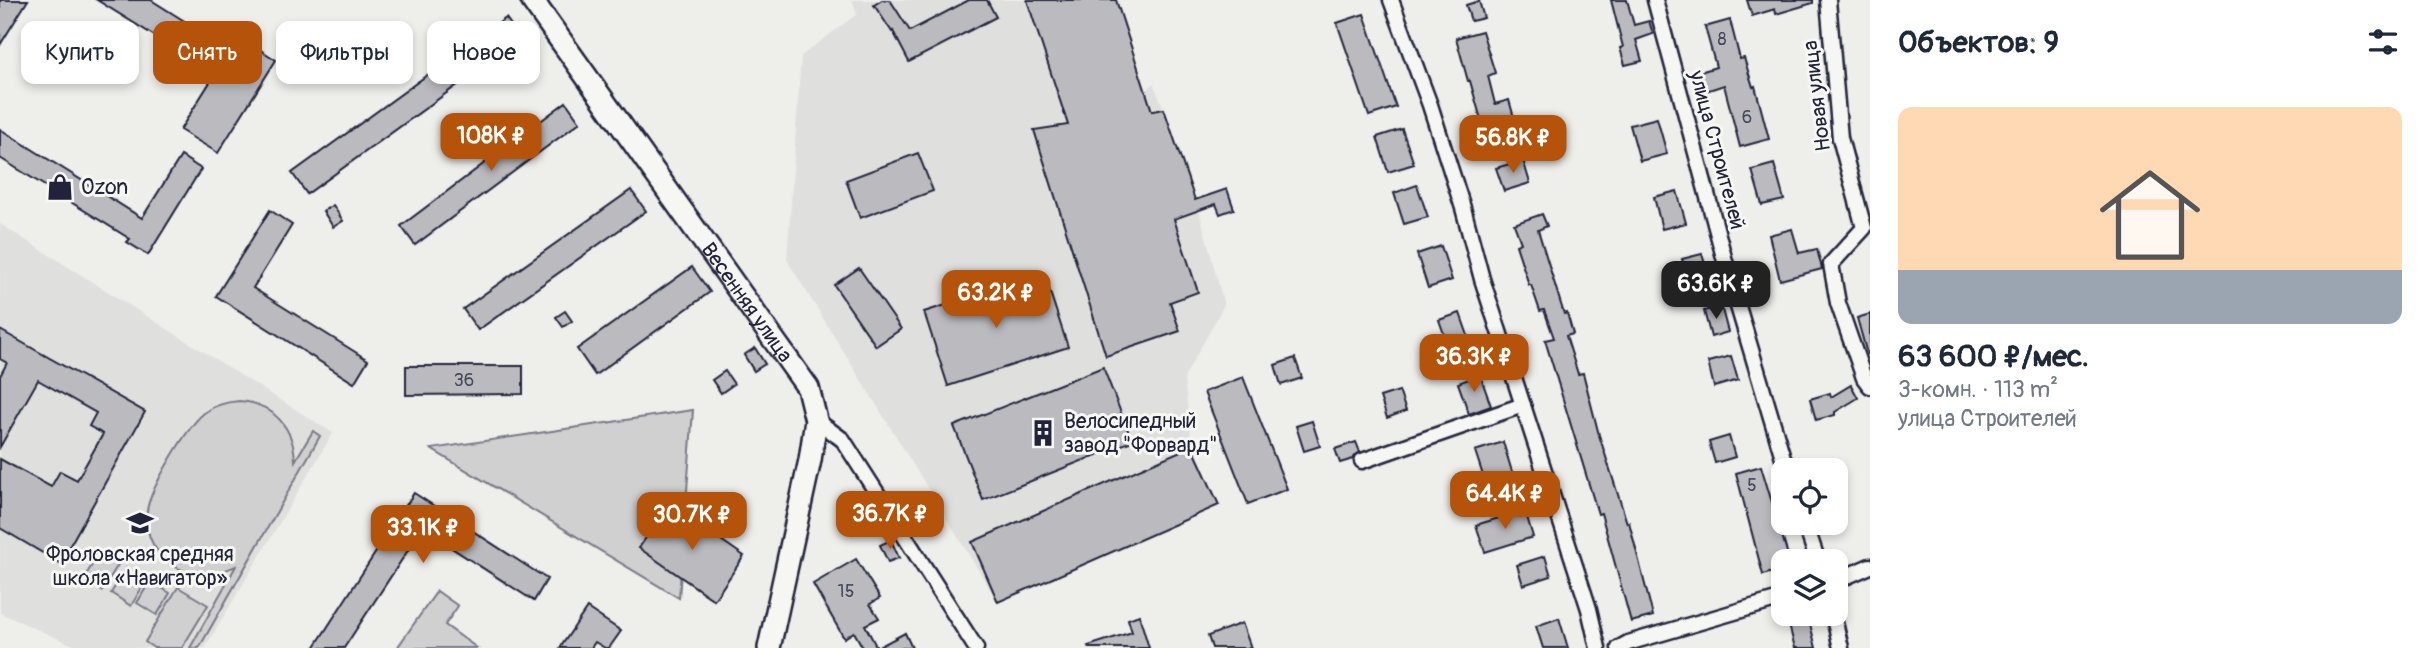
<!DOCTYPE html>
<html lang="ru">
<head>
<meta charset="utf-8">
<style>
	body { margin:0; font-family:Pangolin,sans-serif; background:#f2f2f3; color:#1f2937; height:100vh; display:flex; flex-direction:column; font-size:26px; white-space:nowrap }
	* { box-sizing:border-box; margin:0 }
	p { font-size:23px; color:#747a83 }
	.icon { flex:none; width:38px; height:38px; fill:none; stroke:currentColor; stroke-width:2; stroke-linecap:round; stroke-linejoin:round }
	.map { position:relative; flex:1; overflow:hidden }
	.sheet { display:flex; flex-direction:column; background:#fff; width:560px }
	.sheet>* { flex:none }
	.guide { position:absolute; left:21px; top:21px; width:665px; height:63px; display:flex; gap:14px }
	.controls { position:absolute; left:1771px; top:458px; display:grid; gap:14px }
	.controls a { display:grid; place-items:center; width:77px; height:77px; border-radius:14px; background:#fff; box-shadow:0 4px 10px #0003; font-size:35px }
	.price { position:absolute; translate:-50% -60px; padding:0 16px; border-radius:14px; background:#b45309; color:#fff; font-size:23px; line-height:46px; filter:drop-shadow(0 2px 4px #0008) }
	.price::after { content:''; position:absolute; left:50%; top:42px; width:21px; height:16px; margin-left:-10px; background:inherit; clip-path:polygon(0 0,100% 0,50% 100%) }
	.price.current { background:#222; color:#fff }
	ul { padding:0; list-style:none }
	li { display:grid; align-content:center; gap:14px; height:371px; padding:0 28px }
	li span { display:grid; place-items:center; height:217px; border-radius:14px; color:#555 }
	li>.icon { margin-inline-start:auto }
	span .icon { width:126px; height:126px; fill:#fffc; stroke-width:1 }
	li b { font-size:30px }
	h2 { display:flex; justify-content:space-between; align-items:center; height:84px; padding:0 28px; font-size:30px }
	.tag { padding:0 24px; border-radius:14px; background:#fff; box-shadow:0 4px 10px #0003; font-size:24px; line-height:63px }
	.tag.current { background:#b45309; color:#fff }
	main { display:flex; flex:1; min-height:0 }
	.map>svg:first-child { display:block }
	.built { fill:#dfdfde }
	.green { fill:#d0d0d1; stroke:#797986; stroke-width:2 }
	.building { fill:#bbbbbf; stroke:#22223b; stroke-width:2 }
	.lines { fill:none; stroke-linecap:round; stroke-linejoin:round }
	.street-casing { stroke:#22223b; stroke-width:19 }
	.secondary-casing { stroke:#22223b; stroke-width:26 }
	.street { stroke:#f6f6f2; stroke-width:14 }
	.secondary { stroke:#f6f6f2; stroke-width:21 }
	.labels { text-anchor:middle; dominant-baseline:central; stroke-width:6; stroke-linejoin:round; paint-order:stroke }
	.number-label { font-size:18px; fill:#48485c }
	.street-label { font-size:21px; fill:#22223b; stroke:#f6f6f2 }
	.poi-label { font-size:21px; fill:#22223b; stroke:#f6f6f2; text-anchor:start }
</style>
</head>
<body>
<main>
<div class="map">
<svg width="1870" height="648" viewBox="0 0 1870 648">
	<rect width="100%" height="100%" fill="#eeeeeb"/>
	<filter id="ink" filterUnits="userSpaceOnUse"><feTurbulence type="fractalNoise" baseFrequency=".0143" numOctaves="2"/><feDisplacementMap in="SourceGraphic" scale="14" xChannelSelector="R" yChannelSelector="G"/><feConvolveMatrix kernelMatrix="1 2 1 2 8 2 1 2 1" color-interpolation-filters="sRGB"/></filter>
	<g filter="url(#ink)">
		<g class="built">
			<polygon points="852,0 1116,0 1146,92 1153,83 1164,109 1199,210 1224,305 1184,378 1192,445 1219,505 998,602 787,260 801,56 857,14"/>
			<polygon points="0,224 333,433 205,648 80,648 0,613"/>
		</g>
		<g class="green">
			<path d="M239,401C273,403 294,428 295,461L313,431L320,436L199,648H190L236,566C228,569 219,573 210,574C174,578 142,547 147,511C149,490 188,426 204,413C214,405 226,402 239,401Z"/>
			<polygon points="693,410 679,598 431,449"/>
			<polygon points="100,552 119,563 102,591 83,580"/>
			<polygon points="127,567 147,579 131,606 111,593"/>
			<polygon points="150,581 170,593 157,615 137,603"/>
			<polygon points="178,587 208,605 182,648 154,648 145,642"/>
			<polygon points="437,591 458,606 445,625 477,648 397,648"/>
		</g>
		<g class="building">
			<polygon points="0,0 28,0 0,45"/>
			<polygon points="97,0 151,0 194,27 179,51"/>
			<polygon points="882,0 890,0 910,31 969,0 987,0 996,17 909,62 893,31 892,32 874,5"/>
			<polygon points="1027,0 1116,0 1152,111 1164,109 1195,200 1227,189 1234,209 1220,214 1216,204 1174,219 1198,292 1170,302 1180,331 1106,356 1034,130 1068,125"/>
			<polygon points="1611,0 1627,0 1634,25 1649,21 1653,34 1636,40 1642,61 1625,65 1620,48 1623,47"/>
			<polygon points="1747,0 1813,0 1813,3 1776,14 1775,9 1752,16"/>
			<polygon points="1479,1 1484,18 1471,21 1466,5"/>
			<polygon points="1364,14 1396,107 1369,116 1337,23"/>
			<polygon points="506,18 521,39 307,194 292,173"/>
			<polygon points="1730,20 1740,59 1744,58 1753,87 1755,86 1769,139 1740,147 1724,85 1706,91 1700,72 1716,67 1705,27"/>
			<polygon points="1482,31 1495,73 1488,76 1495,104 1509,100 1519,135 1488,144 1470,81 1468,81 1456,38"/>
			<polygon points="239,36 276,60 218,153 180,130"/>
			<polygon points="566,102 580,122 415,245 401,226"/>
			<polygon points="1657,118 1667,154 1640,161 1630,125"/>
			<polygon points="0,129 142,218 181,156 201,169 148,255 127,242 130,239 0,158"/>
			<polygon points="1402,129 1414,164 1388,172 1377,137"/>
			<polygon points="918,153 933,191 860,218 846,180"/>
			<polygon points="1523,160 1530,183 1504,191 1496,168"/>
			<polygon points="1774,164 1784,200 1762,205 1752,170"/>
			<polygon points="1417,185 1428,217 1404,224 1394,193"/>
			<polygon points="631,190 646,211 478,330 463,309"/>
			<polygon points="1677,191 1686,223 1662,229 1654,197"/>
			<polygon points="333,205 343,221 333,227 323,211"/>
			<polygon points="270,210 292,225 253,288 368,360 354,383 216,296"/>
			<polygon points="1542,214 1547,226 1538,230 1564,314 1567,313 1573,334 1566,336 1578,374 1583,373 1599,435 1627,523 1629,522 1653,616 1631,622 1601,513 1598,514 1545,340 1554,338 1544,310 1540,311 1531,285 1529,285 1516,245 1521,243 1514,224"/>
			<polygon points="1792,229 1799,253 1817,249 1822,269 1780,280 1769,235"/>
			<polygon points="1441,246 1452,280 1428,288 1417,254"/>
			<polygon points="1702,254 1708,274 1688,280 1682,259"/>
			<polygon points="692,267 710,292 595,375 577,349"/>
			<polygon points="859,268 901,329 876,346 834,285"/>
			<polygon points="1044,274 1068,347 948,386 924,312"/>
			<polygon points="1721,306 1728,332 1711,337 1704,311"/>
			<polygon points="565,311 572,321 563,327 556,317"/>
			<polygon points="1460,313 1471,344 1450,351 1439,320"/>
			<polygon points="1870,314 1870,353 1867,354 1857,318"/>
			<polygon points="0,330 145,412 60,563 0,528 0,459 51,487 60,471 77,480 103,434 89,426 96,413 38,380 0,447 0,376 7,363 0,359"/>
			<polygon points="755,348 765,364 754,371 744,355"/>
			<polygon points="1731,356 1738,380 1714,387 1708,362"/>
			<polygon points="1295,358 1302,378 1281,385 1275,365"/>
			<polygon points="406,366 523,366 523,394 406,395"/>
			<polygon points="1103,367 1132,441 983,500 954,426"/>
			<polygon points="725,371 734,384 721,393 712,380"/>
			<polygon points="1480,375 1491,406 1469,414 1458,383"/>
			<polygon points="1243,377 1287,489 1248,504 1204,392"/>
			<polygon points="1851,385 1858,398 1835,412 1835,415 1816,420 1810,399 1830,393 1831,397"/>
			<polygon points="1399,391 1406,411 1387,418 1380,397"/>
			<polygon points="1312,421 1320,446 1304,451 1296,426"/>
			<polygon points="1729,436 1735,457 1715,463 1709,442"/>
			<polygon points="1356,442 1360,452 1353,459 1340,463 1335,449"/>
			<polygon points="1503,442 1516,485 1489,494 1475,451"/>
			<polygon points="1192,446 1219,505 998,602 972,542"/>
			<polygon points="1761,466 1790,562 1783,562 1783,569 1763,575 1736,473"/>
			<polygon points="414,493 547,579 534,601 422,529 344,648 314,648"/>
			<polygon points="669,504 744,556 714,600 639,548"/>
			<polygon points="1525,510 1533,537 1485,552 1476,525"/>
			<polygon points="891,540 899,558 888,562 880,545"/>
			<polygon points="1545,556 1551,576 1523,585 1517,565"/>
			<polygon points="856,559 880,598 870,604 879,618 865,625 877,648 905,633 912,648 863,648 854,632 844,638 813,584"/>
			<polygon points="587,608 621,631 609,648 605,648 595,642 591,648 560,648"/>
			<polygon points="1139,615 1149,648 1089,648 1088,646 1132,632 1128,619"/>
			<polygon points="1559,618 1568,648 1543,648 1536,626"/>
			<polygon points="1809,620 1816,648 1795,648 1789,625"/>
			<polygon points="1242,623 1251,648 1212,648 1208,636"/>
		</g>
		<g class="lines">
			<defs>
				<g id="street">
					<polyline points="1391,0 1430,105 1463,208 1482,279 1589,609 1598,648"/>
					<polyline points="1655,0 1729,276 1787,471"/>
					<polyline points="1828,0 1840,138 1864,228 1831,264 1838,303 1864,378 1870,386"/>
					<polyline points="816,420 843,440 976,648"/>
					<polyline points="1362,461 1523,405"/>
					<polyline points="1805,523 1818,562"/>
					<polyline points="1836,581 1870,566"/>
					<polyline points="1833,614 1841,648"/>
					<polyline points="1619,648 1628,643 1783,598"/>
				</g>
				<g id="secondary">
					<path id="s1" d="M532,0L808,388L816,420L810,460L769,648"/>
				</g>
			</defs>
			<use href="#street" class="street-casing"/>
			<use href="#secondary" class="secondary-casing"/>
			<use href="#street" class="street"/>
			<use href="#secondary" class="secondary"/>
		</g>
	</g>
	<defs>
		<symbol id="shop-bare" viewBox="-9 -9 18 18"><path d="M-5-2.5h2.3a2.7 3.5 0 0 1 5.4 0H5L5.5 6h-11ZM-1.5-2.5h3a1.5 2.3 0 0 0-3 0Z" fill="#22223b" stroke="#f6f6f2" stroke-width="2.5" paint-order="stroke"/></symbol>
		<symbol id="building-bare" viewBox="-9 -9 18 18"><path d="M-4-6H4V6H1V3H-1V6H-4ZM-2.5-4.3h1.7v1.8h-1.7ZM.8-4.3h1.7v1.8H.8ZM-2.5-1h1.7V.8h-1.7ZM.8-1h1.7V.8H.8Z" fill="#22223b" stroke="#f6f6f2" stroke-width="2.5" paint-order="stroke"/></symbol>
		<symbol id="school-bare" viewBox="-9 -9 18 18"><path d="M0-5L7-2L0 1L-7-2ZM-4 1L0 2.5L4 1V4Q0 6-4 4Z" fill="#22223b" stroke="#f6f6f2" stroke-width="2.5" paint-order="stroke"/></symbol>
	</defs>
	<g fill-rule="evenodd">
		<use href="#shop-bare" x="41" y="168" width="38" height="38"/>
		<use href="#building-bare" x="1024" y="414" width="38" height="38"/>
		<use href="#school-bare" x="121" y="504" width="38" height="38"/>
	</g>
	<g class="labels">
		<g class="number-label">
			<text x="1722" y="39">8</text>
			<text x="1747" y="117">6</text>
			<text x="464" y="380">36</text>
			<text x="1752" y="485">5</text>
			<text x="846" y="591">15</text>
		</g>
		<g class="street-label">
			<text transform="translate(1817 96) rotate(-97)">Новая улица</text>
			<text transform="translate(1717 150) rotate(75)">улица Строителей</text>
			<text stroke="none"><textPath href="#s1" startOffset="371">Весенняя улица</textPath></text>
		</g>
		<g class="poi-label">
			<text x="81" y="187">Ozon</text>
			<text x="1064" y="421">Велосипедный<tspan x="1064" dy="24">завод "Форвард"</tspan></text>
			<text x="140" y="554" text-anchor="middle">Фроловская средняя<tspan x="140" dy="24">школа «Навигатор»</tspan></text>
		</g>
	</g>
</svg>
<div class="controls">
<a><svg class="icon" aria-label="locate" viewBox="0 0 24 24"><circle cx="12" cy="12" r="6"/><path d="M12 2v4M12 18v4M2 12h4M18 12h4"/></svg></a>
<a><svg class="icon" aria-label="layers" viewBox="0 0 24 24"><path d="M12 4l9 5-9 5-9-5zM3 14l9 5 9-5"/></svg></a>
</div>
<b class="price" style="left:491px;top:173px">108K ₽</b>
<b class="price" style="left:1513px;top:175px">56.8K ₽</b>
<b class="price current" style="left:1716px;top:321px">63.6K ₽</b>
<b class="price" style="left:996px;top:330px">63.2K ₽</b>
<b class="price" style="left:1474px;top:394px">36.3K ₽</b>
<b class="price" style="left:1505px;top:531px">64.4K ₽</b>
<b class="price" style="left:890px;top:551px">36.7K ₽</b>
<b class="price" style="left:692px;top:552px">30.7K ₽</b>
<b class="price" style="left:423px;top:565px">33.1K ₽</b>
<div class="guide">
<a class="tag">Купить</a>
<a class="tag current">Снять</a>
<a class="tag">Фильтры</a>
<a class="tag">Новое</a>
</div>
</div>
<section class="sheet">
<h2>Объектов: 9<svg class="icon" aria-label="filters" viewBox="0 0 24 24"><path d="M4 7h16M4 17h16"/><circle cx="9" cy="7" r="2"/><circle cx="15" cy="17" r="2"/></svg></h2>
<ul>
<li><span style="background:linear-gradient(#ffd9b3 75%,#9aa5b1 0)"><svg class="icon" aria-label="home" viewBox="0 0 24 24"><path d="M3 11l9-7 9 7M6 9v11h12V9"/></svg></span><div><b>63 600 ₽/мес.</b><p>3-комн. · 113 m²</p><p>улица Строителей</p></div></li>
</ul>
</section>
</main>
</body>
</html>
